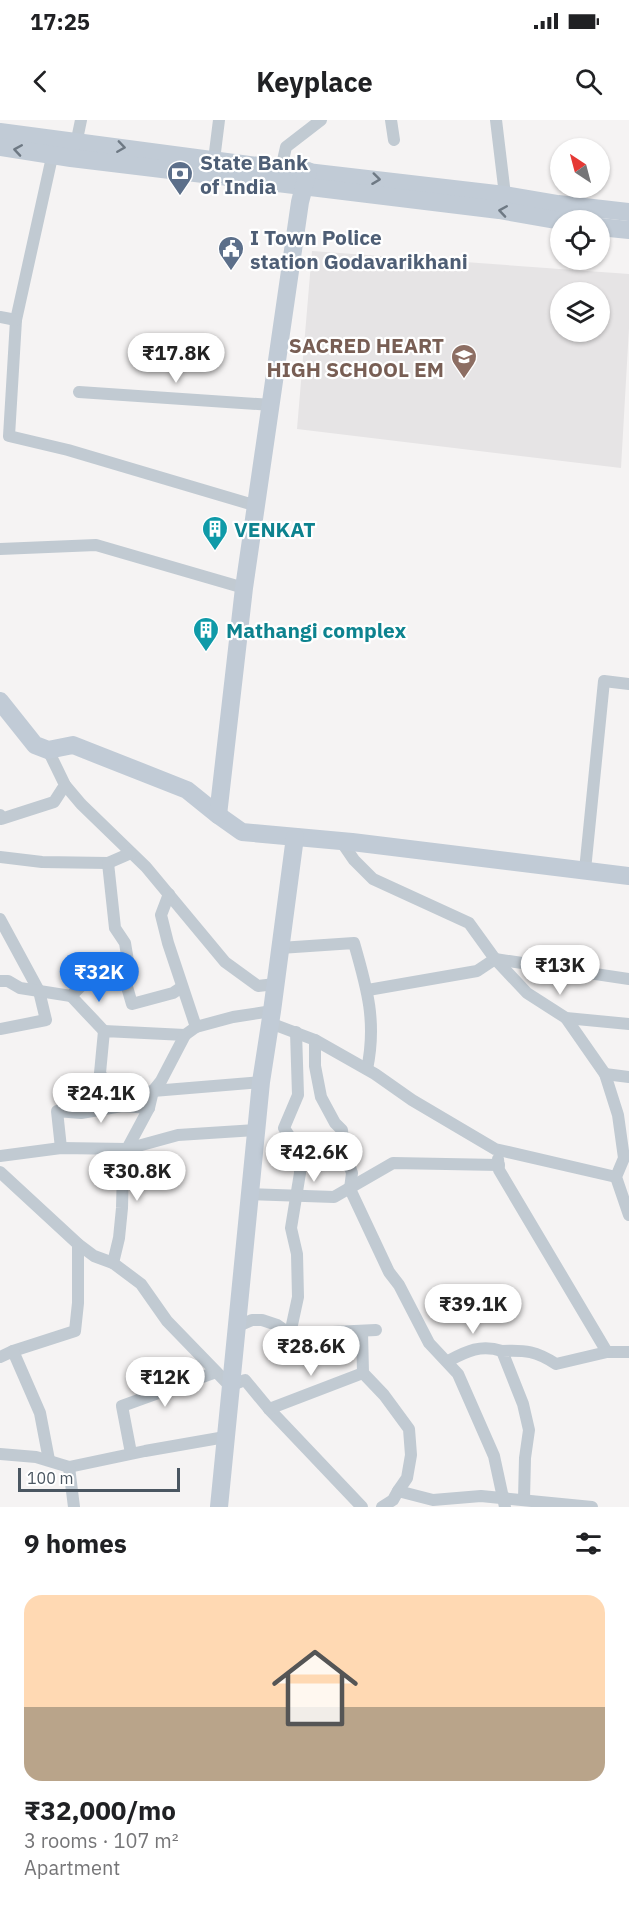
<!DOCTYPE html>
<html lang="en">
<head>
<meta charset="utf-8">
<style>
	body { margin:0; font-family:"IBM Plex Sans",sans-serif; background:#f6f6f6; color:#202124; height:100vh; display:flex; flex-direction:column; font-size:22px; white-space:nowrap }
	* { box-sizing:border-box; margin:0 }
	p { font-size:20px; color:#757577 }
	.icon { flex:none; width:33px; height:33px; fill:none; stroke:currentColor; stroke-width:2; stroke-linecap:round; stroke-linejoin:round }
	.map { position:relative; height:1387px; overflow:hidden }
	.drawer { display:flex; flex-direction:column; background:#fff; flex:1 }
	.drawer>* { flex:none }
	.needle { width:39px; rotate:324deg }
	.buttons { position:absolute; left:550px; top:18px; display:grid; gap:12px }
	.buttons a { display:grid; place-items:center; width:60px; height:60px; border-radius:50%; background:#fff; box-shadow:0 2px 4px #0004; font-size:30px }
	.scale { position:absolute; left:18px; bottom:15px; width:162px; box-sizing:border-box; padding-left:6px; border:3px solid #4a5661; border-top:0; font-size:16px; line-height:21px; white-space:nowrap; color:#4a5661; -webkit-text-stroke:4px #fff; paint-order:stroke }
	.price { position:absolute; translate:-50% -51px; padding:0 14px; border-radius:21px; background:#fff; color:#222; font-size:20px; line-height:39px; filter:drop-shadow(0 2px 3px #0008) }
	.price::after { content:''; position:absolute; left:50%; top:36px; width:18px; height:14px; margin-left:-9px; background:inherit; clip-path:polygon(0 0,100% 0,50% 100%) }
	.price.selected { background:#1a73e8; color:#fff }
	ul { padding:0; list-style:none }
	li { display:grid; align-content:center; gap:12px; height:318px; padding:0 24px }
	li span { display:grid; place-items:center; height:186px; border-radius:18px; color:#555 }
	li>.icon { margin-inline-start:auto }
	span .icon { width:108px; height:108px; fill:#fffc; stroke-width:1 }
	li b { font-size:26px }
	h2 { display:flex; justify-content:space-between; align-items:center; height:72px; padding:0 24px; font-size:26px }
	.status { display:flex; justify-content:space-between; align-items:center; height:42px; padding:0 30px; background:#fff; direction:ltr }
	.status svg { height:16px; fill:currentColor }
	header { display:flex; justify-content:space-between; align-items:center; height:78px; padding:0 24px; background:#fff; font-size:27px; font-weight:800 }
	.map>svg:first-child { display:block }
	.education { fill:#e6e4e5; fill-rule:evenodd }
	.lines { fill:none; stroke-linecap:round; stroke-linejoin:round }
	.street { stroke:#c1cad2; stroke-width:12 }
	.secondary { stroke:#c1cbd6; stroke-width:18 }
	.oneway { stroke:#6e7984 }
	.labels { text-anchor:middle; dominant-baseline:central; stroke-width:4.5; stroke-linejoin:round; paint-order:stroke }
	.service-label { font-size:21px; font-weight:bold; fill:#4e5e75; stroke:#fff; text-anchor:start }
	.education-label { font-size:21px; font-weight:bold; fill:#785e54; stroke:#fff; text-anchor:end }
	.culture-label { font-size:21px; font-weight:bold; fill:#0d838f; stroke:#fff; text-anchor:start }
</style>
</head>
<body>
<div class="status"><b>17:25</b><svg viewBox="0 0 49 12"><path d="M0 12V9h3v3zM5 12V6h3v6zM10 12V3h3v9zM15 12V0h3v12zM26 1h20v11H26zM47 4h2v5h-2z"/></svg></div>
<header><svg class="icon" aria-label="back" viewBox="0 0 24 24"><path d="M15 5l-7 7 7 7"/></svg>Keyplace<svg class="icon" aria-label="search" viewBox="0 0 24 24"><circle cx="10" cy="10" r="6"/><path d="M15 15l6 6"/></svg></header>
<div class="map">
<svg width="629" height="1387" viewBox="0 0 629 1387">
	<rect width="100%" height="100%" fill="#f5f3f3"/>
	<path class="education" d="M312,131L629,154V208L621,348L297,309ZM561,172H600V212H561Z"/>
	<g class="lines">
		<g class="street">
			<polyline points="391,0 394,20"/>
			<polyline points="496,0 505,75"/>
			<polyline points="54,28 16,200 9,316 68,330 257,386"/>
			<polyline points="75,29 81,0"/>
			<polyline points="214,40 219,0"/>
			<polyline points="281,49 286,27 321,0"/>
			<polyline points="0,197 16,200"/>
			<polyline points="79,272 272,285"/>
			<polyline points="0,429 96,425 244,468"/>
			<polyline points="65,665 81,684 146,747 225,842 258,866 275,864"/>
			<polyline points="0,695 1,699 54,682 65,665 48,630"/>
			<polyline points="341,721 354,740 373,759 469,803 495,839 477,851 368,870"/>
			<polyline points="0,737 42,742 108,743 131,733"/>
			<polyline points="108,743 115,808 125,823 128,841 125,860 132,884 173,873 182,867"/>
			<polyline points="585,750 604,561 629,564"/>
			<polyline points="0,799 39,871 46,900 0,909"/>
			<path d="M280,828L354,823C367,868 377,902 367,949"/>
			<polyline points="495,839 527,873 566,898 629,904"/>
			<polyline points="495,839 629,859"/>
			<polyline points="0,861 8,861 20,868 71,876 109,838 128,841"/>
			<polyline points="71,876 104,911"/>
			<polyline points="566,898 605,954 618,995 624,1038 616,1057 629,1095"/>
			<polyline points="270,903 315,920 375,954 412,980 495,1029 616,1057"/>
			<polyline points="196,907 233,897 272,891"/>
			<polyline points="185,915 104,911 100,953 105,963 104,980 153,971 261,962"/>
			<polyline points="315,920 315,946 321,977 335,1003 342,1010 344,1031 352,1053 350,1069 389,1152 399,1165 429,1223 458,1254 494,1336 505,1387"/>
			<polyline points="605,954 629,957"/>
			<polyline points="61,1028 57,991 81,993 122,986 149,988"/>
			<polyline points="0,1036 61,1028 127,1029 178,1015 256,1010"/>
			<polyline points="498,1039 499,1050 607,1232 629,1232"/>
			<polyline points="0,1052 78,1124 94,1136 113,1143 119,1118 122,1088 123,1048 127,1029 149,988 153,971 161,961 185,915 196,907 168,823 161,795 169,774"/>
			<polyline points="250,1074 334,1077 393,1043 499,1045"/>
			<polyline points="113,1143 141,1164 167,1201 230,1266 245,1260 269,1289 362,1387"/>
			<polyline points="236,1207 252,1200 262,1200 277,1205 290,1214 376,1210"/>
			<polyline points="362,1212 363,1253 384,1275 409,1309 411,1335 407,1358 398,1371"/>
			<polyline points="290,1214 298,1177 297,1134 291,1108 300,1053 299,1031 284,1008 298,975 296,912"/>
			<polyline points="13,1231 75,1211 78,1183 78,1124"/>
			<polyline points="0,1237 13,1231 40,1293 49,1340"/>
			<path d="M448,1241C467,1231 481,1224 502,1231"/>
			<polyline points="269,1289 363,1253"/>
			<polyline points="131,1333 122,1286 216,1252"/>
			<polyline points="0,1334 36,1337 69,1347 145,1331 225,1317"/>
			<polyline points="69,1347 74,1387"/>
			<path d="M524,1379L525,1338L529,1310L523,1284L502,1231C526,1230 536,1231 556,1244L607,1232"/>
			<polyline points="382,1387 393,1380 398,1371 433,1380 481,1376 592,1387"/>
		</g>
		<g class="secondary">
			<polyline points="0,12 281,49 505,75 558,84 629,92"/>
			<polyline points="0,27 71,38 499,90 561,101"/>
			<polyline points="600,107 629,110"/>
			<polyline points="0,581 35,625 48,630 73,625 187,670 218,695 242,712 352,722 629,756"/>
			<polyline points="218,695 244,468 300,82 308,51"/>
			<polyline points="219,1387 261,962 272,891 295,717"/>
		</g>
	</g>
	<defs><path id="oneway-chevron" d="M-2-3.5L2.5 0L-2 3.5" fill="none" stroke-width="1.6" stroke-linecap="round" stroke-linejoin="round" transform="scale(1.5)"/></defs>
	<g class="oneway">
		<use href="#oneway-chevron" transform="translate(121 27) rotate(8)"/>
		<use href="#oneway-chevron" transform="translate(18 30) rotate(-171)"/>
		<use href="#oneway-chevron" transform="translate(376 59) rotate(7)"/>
		<use href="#oneway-chevron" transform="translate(503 91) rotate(-171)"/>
	</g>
	<defs>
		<symbol id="bank-pin" viewBox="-11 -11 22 30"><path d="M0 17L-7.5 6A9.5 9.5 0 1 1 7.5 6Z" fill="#5c6f8a" stroke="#fff"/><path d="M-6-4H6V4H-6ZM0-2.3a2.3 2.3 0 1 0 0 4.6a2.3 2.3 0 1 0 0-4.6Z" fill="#fff"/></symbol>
		<symbol id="civic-pin" viewBox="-11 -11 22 30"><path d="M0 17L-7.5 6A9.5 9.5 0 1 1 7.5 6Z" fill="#5c6f8a" stroke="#fff"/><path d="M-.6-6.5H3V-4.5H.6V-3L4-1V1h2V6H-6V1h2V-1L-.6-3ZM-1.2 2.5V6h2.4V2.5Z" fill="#fff"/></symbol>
		<symbol id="school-pin" viewBox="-11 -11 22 30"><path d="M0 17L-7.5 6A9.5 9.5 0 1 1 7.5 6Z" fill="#8d6e63" stroke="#fff"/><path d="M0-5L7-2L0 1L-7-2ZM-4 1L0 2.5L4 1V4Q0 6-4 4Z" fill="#fff"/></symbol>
		<symbol id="building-pin" viewBox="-11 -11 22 30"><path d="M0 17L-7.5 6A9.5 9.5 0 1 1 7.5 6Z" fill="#0f9aa8" stroke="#fff"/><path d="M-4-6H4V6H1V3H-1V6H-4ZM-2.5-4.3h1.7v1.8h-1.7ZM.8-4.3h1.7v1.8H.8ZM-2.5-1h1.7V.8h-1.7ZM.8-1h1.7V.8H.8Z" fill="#fff"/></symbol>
	</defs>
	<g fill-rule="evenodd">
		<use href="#bank-pin" x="165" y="39" width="30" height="40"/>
		<use href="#civic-pin" x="216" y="114" width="30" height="40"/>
		<use href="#school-pin" x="449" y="222" width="30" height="40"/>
		<use href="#building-pin" x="200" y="394" width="30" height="40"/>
		<use href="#building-pin" x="191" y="495" width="30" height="40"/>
	</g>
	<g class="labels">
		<g class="service-label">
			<text x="200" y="42">State Bank<tspan x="200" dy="24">of India</tspan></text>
			<text x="250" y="117">I Town Police<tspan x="250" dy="24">station Godavarikhani</tspan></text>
		</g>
		<g class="education-label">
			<text x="444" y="225">SACRED HEART<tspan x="444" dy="24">HIGH SCHOOL EM</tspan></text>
		</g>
		<g class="culture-label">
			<text x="234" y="409">VENKAT</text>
			<text x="226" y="510">Mathangi complex</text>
		</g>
	</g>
</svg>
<div class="buttons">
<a><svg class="needle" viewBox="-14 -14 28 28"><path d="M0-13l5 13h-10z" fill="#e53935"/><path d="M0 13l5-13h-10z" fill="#757577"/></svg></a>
<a><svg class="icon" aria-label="locate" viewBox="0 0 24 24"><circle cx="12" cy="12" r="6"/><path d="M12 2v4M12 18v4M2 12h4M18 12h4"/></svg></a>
<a><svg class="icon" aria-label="layers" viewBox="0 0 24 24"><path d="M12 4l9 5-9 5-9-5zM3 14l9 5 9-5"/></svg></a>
</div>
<div class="scale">100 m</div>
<b class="price" style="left:176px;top:264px">₹17.8K</b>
<b class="price" style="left:560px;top:876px">₹13K</b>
<b class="price selected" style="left:99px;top:883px">₹32K</b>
<b class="price" style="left:101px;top:1004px">₹24.1K</b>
<b class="price" style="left:314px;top:1063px">₹42.6K</b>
<b class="price" style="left:137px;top:1082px">₹30.8K</b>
<b class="price" style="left:473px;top:1215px">₹39.1K</b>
<b class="price" style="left:311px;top:1257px">₹28.6K</b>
<b class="price" style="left:165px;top:1288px">₹12K</b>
</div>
<section class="drawer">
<h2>9 homes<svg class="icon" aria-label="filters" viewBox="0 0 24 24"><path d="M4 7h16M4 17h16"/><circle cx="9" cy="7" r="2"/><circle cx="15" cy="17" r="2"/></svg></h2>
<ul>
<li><span style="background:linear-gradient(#ffd9b3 60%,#b9a48a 0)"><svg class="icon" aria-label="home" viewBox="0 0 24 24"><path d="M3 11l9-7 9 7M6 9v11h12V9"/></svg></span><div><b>₹32,000/mo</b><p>3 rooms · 107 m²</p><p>Apartment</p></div></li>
</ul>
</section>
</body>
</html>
